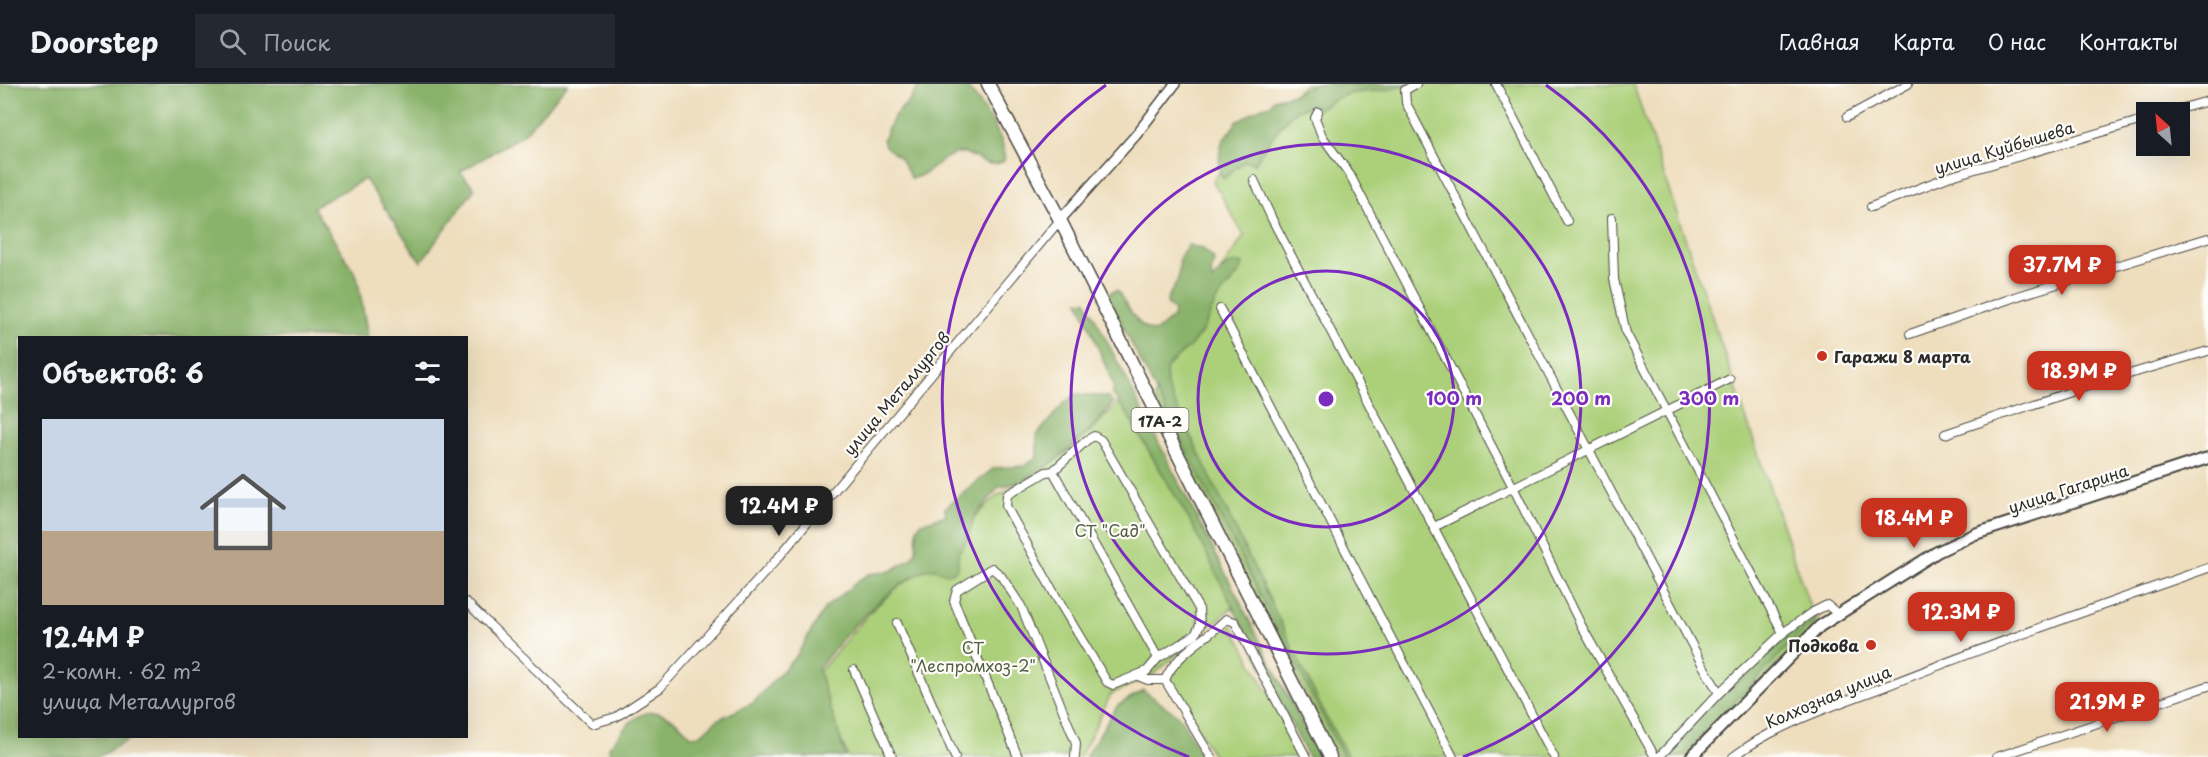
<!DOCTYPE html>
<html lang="ru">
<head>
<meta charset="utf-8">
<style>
	body { margin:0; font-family:"Playpen Sans",sans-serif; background:#242831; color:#f1f3f6; height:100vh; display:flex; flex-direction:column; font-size:22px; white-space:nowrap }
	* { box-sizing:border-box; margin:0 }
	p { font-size:20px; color:#9ea1a6 }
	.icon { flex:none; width:33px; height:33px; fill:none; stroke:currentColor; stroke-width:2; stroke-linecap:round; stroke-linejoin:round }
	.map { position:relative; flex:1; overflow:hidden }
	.side { position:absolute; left:18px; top:252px; width:450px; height:402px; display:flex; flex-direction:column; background:#171b24; border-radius:0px; box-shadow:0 6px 24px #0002 }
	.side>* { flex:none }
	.needle { width:39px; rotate:333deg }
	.fabs { position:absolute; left:2136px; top:18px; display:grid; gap:12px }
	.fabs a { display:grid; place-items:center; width:54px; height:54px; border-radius:0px; background:#171b24; box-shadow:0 6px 24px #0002; font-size:30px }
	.price { position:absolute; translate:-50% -51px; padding:0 14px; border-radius:12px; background:#c8321e; color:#fff; font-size:20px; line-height:39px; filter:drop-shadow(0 2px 3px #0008) }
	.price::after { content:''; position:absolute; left:50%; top:36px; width:18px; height:14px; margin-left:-9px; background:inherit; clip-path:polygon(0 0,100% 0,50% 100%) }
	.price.active { background:#222; color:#fff }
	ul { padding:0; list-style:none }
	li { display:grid; align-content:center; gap:12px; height:318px; padding:0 24px }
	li+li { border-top:2px solid #363941 }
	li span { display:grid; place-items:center; height:186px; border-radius:0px; color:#555 }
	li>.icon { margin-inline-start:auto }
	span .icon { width:108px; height:108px; fill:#fffc; stroke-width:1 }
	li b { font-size:26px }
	h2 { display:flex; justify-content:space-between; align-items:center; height:72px; padding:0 24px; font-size:26px }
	header { display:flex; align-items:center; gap:36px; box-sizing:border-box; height:84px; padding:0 30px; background:#171b24; border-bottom:2px solid #363941 }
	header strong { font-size:28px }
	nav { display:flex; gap:33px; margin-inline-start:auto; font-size:21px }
	.search { width:420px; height:54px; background:#242831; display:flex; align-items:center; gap:15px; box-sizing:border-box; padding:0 21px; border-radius:0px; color:#9ea1a6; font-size:22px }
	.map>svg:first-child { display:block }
	.green { fill:#acd07a; stroke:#6c7e52; stroke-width:1.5 }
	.forest { fill:#89b26a; stroke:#5a6e4a; stroke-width:1.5 }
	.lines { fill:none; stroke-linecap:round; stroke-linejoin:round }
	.minor-casing { stroke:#484641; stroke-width:10 }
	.tertiary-casing { stroke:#484641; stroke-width:12 }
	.secondary-casing { stroke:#484641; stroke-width:14 }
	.primary-casing { stroke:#484641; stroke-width:15 }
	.minor { stroke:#fff; stroke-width:8 }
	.tertiary { stroke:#fff; stroke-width:9 }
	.secondary { stroke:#fff; stroke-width:10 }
	.primary { stroke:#fff; stroke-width:12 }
	.ring { fill:none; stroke:#7b2cbf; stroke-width:3 }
	.poi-dot { fill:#c8321e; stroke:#fdfcf7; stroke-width:2 }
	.labels { text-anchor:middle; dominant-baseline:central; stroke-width:4.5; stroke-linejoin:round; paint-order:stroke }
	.shield { fill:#fdfcf7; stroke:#6a6a68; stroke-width:1.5 }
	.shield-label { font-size:15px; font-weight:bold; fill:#2b2b2b }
	.street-label { font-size:16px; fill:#2b2b2b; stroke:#fdfcf7 }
	.poi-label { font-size:16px; font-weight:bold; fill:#2b2b2b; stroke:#fdfcf7; text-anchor:start }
	.park-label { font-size:16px; fill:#525d43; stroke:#fdfcf7 }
	.centre { fill:#7b2cbf; stroke:#fdfcf7; stroke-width:3 }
	.ring-label { font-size:18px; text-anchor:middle; font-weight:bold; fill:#7b2cbf; stroke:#fdfcf7; stroke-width:4.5; stroke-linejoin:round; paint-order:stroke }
</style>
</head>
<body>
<header>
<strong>Doorstep</strong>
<div class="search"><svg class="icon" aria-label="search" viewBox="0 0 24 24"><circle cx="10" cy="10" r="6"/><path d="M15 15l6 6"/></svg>Поиск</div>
<nav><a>Главная</a><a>Карта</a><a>О нас</a><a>Контакты</a></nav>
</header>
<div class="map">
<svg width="2208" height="673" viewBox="0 0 2208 673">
	<rect width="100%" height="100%" fill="#fdfcf7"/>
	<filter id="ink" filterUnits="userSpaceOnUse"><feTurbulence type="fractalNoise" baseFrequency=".0167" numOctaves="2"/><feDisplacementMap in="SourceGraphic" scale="12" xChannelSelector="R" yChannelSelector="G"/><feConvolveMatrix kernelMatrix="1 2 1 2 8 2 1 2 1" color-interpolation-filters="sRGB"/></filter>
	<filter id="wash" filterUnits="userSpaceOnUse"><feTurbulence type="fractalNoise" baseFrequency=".008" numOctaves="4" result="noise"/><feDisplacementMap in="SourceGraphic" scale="24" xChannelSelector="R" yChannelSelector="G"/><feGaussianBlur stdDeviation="1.35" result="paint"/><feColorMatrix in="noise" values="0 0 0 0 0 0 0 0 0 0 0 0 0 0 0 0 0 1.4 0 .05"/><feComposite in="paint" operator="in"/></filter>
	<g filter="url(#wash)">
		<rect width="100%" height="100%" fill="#eedebe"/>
		<g class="green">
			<polygon points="1305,0 1633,0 1816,541 1687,673 1338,673 1155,315 1163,273 1244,152 1213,97 1248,50"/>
			<path d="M1128,309L1240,517L1154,590L1111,610L1080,673H848L815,593L869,529L997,412C1053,385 1086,353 1128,309Z"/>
			<path d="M1226,539L1233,543L1302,673H1214L1169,596C1175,575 1210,556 1226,539Z"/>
		</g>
		<g class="forest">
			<polygon points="0,0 568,0 524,50 460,88 475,104 421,178 365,95 313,123 357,192 368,253 20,254 20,652 133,653 98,673 0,673"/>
			<path d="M919,0H964C978,15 1009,57 1004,77C986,88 975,67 958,69C940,72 929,93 911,94L900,74L885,62L883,55L895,31L910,16Z"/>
			<path d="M1313,0H1409C1390,9 1368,5 1348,10C1337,13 1328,19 1319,25C1312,24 1307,22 1300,25C1288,29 1260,68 1255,80L1246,77L1234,85L1224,95L1220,90C1219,79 1218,63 1224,55C1229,48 1233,47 1236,38C1252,32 1250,25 1271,21L1274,15L1294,10Z"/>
			<path d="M1188,161L1203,165L1214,175L1211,190L1212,196C1222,187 1228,176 1243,180L1240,188L1217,215L1201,249L1191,261L1169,281L1166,287L1167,303L1326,633L1348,673H1343L1106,210L1117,206C1126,219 1138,246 1155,248L1173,233L1174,226L1168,222L1167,215L1178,196L1180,174Z"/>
			<polygon points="1086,216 1319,673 1308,673 1191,439 1125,326 1112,310 1114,303 1079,217"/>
			<path d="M1076,310L1108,313L1113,319C1094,347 1034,401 999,403L974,433L967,456L958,469V484C944,499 940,479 925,486C881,509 848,546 818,585L846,673H610L609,663C628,641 642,615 674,636C680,640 686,647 691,652L700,651L717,636L753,619L797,571L825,524L862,494L869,490L891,487L911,475L916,467L917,445L921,439L946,431L945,424L994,384L1024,382L1037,373V351L1063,320Z"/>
			<polygon points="1820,533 1794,556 1682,673 1662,673 1708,624 1806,536"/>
			<polygon points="1143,606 1181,634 1201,673 1085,673 1117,622"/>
		</g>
	</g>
	<g filter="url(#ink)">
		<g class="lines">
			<defs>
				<g id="minor">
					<polyline points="1416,0 1405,6 1406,19 1702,580 1719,609 1659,673"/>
					<polyline points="1496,0 1567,137"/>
					<polyline points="1318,28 1315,34 1322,52 1350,91 1513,403 1582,543 1655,673"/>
					<polyline points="2169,28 2208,17"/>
					<polyline points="1847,33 1908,0"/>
					<polyline points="1254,96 1272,135 1554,673"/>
					<polyline points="1871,123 1948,93 2146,35"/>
					<polyline points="1612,134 1614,195 1626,249 1783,549 1719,609"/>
					<polyline points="1220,225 1453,673"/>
					<polyline points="1910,250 2021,211 2208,154"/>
					<polyline points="1945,350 2088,302 2208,267"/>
					<polyline points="1053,387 1087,356 1094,352 1101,356 1199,525 1200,541 1195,551 1158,574 1147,587 1118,599 1113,601 1107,598 1055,511 1006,422 1007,411 1046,388 1053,387 1158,574"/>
					<polyline points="1434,443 1730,295"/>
					<polyline points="466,518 592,640 616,633 660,604 778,474 1060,136"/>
					<polyline points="897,539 955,673"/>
					<polyline points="1783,549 1811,529 1827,521 1838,530"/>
					<polyline points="854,586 892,673"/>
					<polyline points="1138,592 1148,596 1165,596"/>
					<polyline points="1018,673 954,517 957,506 992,484 1001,492 1021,522 1076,659 1075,673"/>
					<path d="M1211,673L1165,596C1176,569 1206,556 1226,535L1235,538L1306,673"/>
					<path d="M1733,673C1776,640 1836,621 1886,602C1992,560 2100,522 2208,484"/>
					<polyline points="1997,673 2208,602"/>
				</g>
				<polyline id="tertiary" points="1060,136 1136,51 1175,0"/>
				<polyline id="secondary" points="1691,673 1820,542 1937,468 1975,450 2208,374"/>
				<polyline id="primary" points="988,0 1060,136 1330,673"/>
			</defs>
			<use href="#minor" class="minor-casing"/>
			<use href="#tertiary" class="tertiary-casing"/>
			<use href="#secondary" class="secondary-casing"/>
			<use href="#primary" class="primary-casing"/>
			<use href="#minor" class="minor"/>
			<use href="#tertiary" class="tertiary"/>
			<use href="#secondary" class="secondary"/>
			<use href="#primary" class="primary"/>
		</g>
	</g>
	<g class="ring">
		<circle cx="1326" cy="315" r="128"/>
		<circle cx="1326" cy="315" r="255"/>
		<path d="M1189 673A383 383 0 0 1 1106 1M1546 1A383 383 0 0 1 1463 673"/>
	</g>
	<g class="poi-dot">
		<circle cx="1822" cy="272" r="6"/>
		<circle cx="1871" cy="561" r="6"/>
	</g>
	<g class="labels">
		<rect class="shield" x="1131.5" y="324" width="57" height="24" rx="4.5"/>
		<g class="shield-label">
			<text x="1160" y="336">17А-2</text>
		</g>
		<g class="street-label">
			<text transform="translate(2004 63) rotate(-17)">улица Куйбышева</text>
			<text transform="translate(896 309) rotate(-50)">улица Металлургов</text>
			<text transform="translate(2068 404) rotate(-18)">улица Гагарина</text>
			<text transform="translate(1828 612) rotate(-23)">Колхозная улица</text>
		</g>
		<g class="poi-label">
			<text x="1834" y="272">Гаражи 8 марта</text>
			<text x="1859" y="561" text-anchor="end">Подкова</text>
		</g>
		<g class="park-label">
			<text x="1110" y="446">СТ "Сад"</text>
			<text x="973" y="563">СТ<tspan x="973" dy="18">"Леспромхоз-2"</tspan></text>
		</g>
	</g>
	<circle cx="1326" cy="315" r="9" class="centre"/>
	<g class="ring-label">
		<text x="1454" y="321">100 m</text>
		<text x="1581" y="321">200 m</text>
		<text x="1709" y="321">300 m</text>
	</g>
</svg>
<div class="fabs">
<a><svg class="needle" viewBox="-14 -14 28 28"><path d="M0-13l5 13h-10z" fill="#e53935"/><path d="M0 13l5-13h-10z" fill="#9ea1a6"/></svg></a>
</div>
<b class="price" style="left:2062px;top:212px">37.7M ₽</b>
<b class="price" style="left:2079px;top:318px">18.9M ₽</b>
<b class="price active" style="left:779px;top:453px">12.4M ₽</b>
<b class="price" style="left:1914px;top:465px">18.4M ₽</b>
<b class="price" style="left:1961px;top:559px">12.3M ₽</b>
<b class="price" style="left:2107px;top:649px">21.9M ₽</b>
<section class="side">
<h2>Объектов: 6<svg class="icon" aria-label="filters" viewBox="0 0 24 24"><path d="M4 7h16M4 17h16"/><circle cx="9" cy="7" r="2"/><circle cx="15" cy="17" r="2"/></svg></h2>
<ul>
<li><span style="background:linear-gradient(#c9d6e8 60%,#b9a48a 0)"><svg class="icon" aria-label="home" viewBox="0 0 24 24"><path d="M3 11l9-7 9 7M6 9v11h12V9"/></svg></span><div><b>12.4M ₽</b><p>2-комн. · 62 m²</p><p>улица Металлургов</p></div></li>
</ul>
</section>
</div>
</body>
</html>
